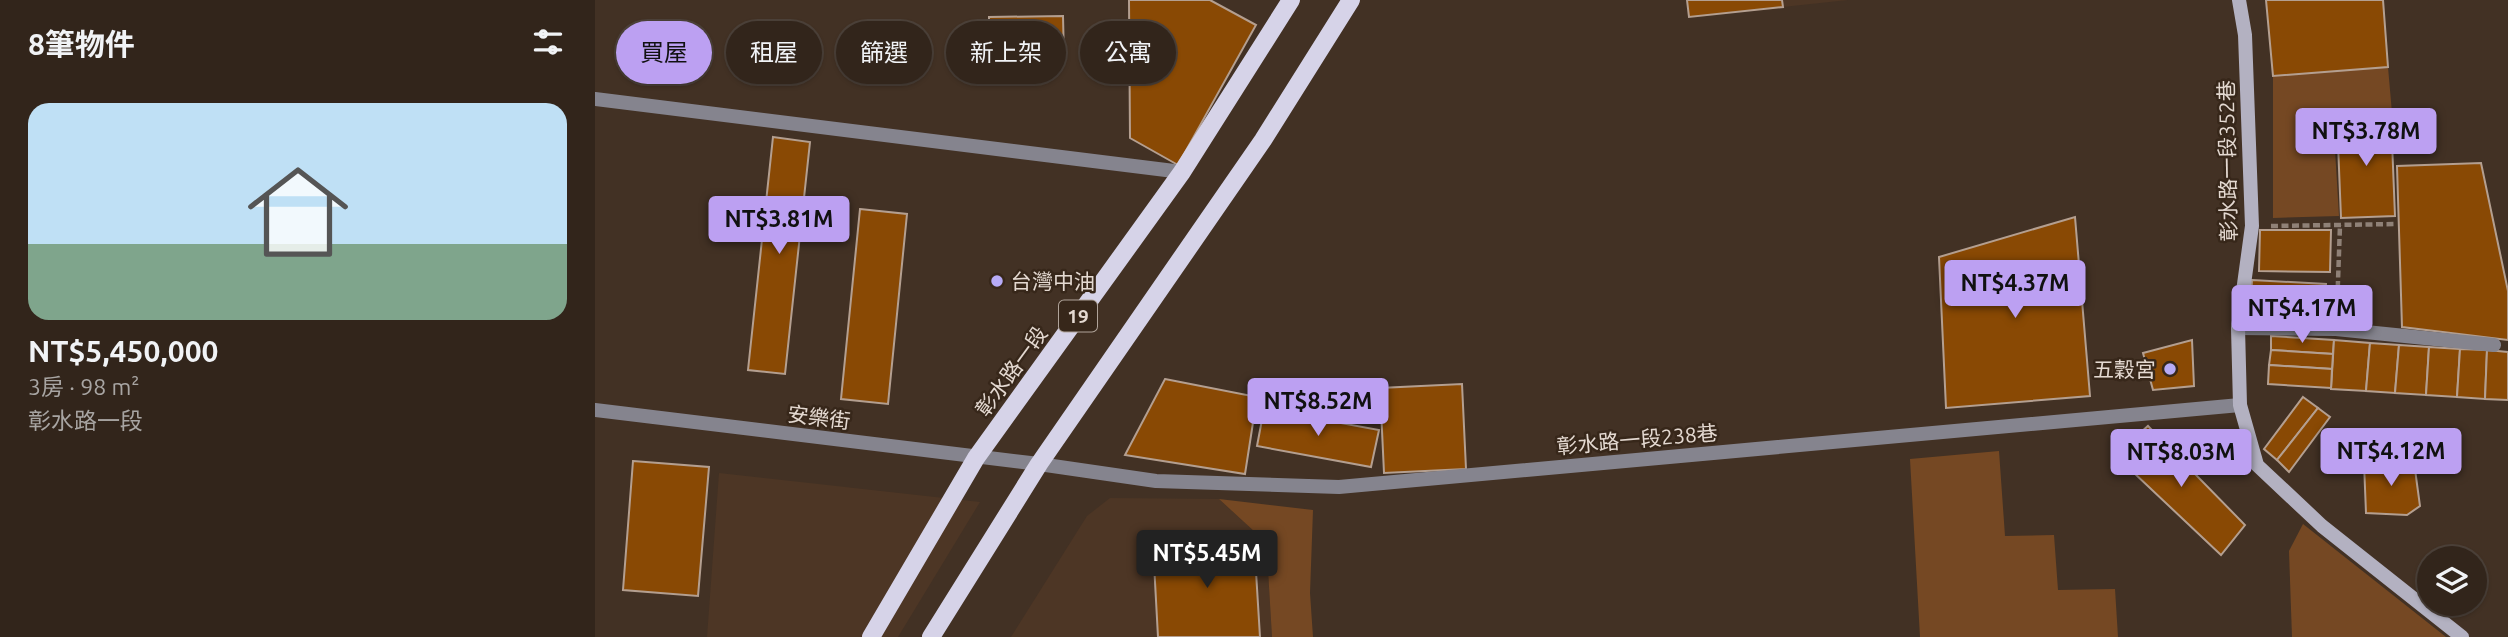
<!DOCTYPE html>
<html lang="zh-TW">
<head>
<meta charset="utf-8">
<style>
	body { margin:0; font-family:Ubuntu,"Noto Sans TC",sans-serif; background:#3a2d24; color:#f1f3f6; height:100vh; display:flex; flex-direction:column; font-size:26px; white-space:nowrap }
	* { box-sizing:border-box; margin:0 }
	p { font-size:23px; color:#a8a5a3 }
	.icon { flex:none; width:38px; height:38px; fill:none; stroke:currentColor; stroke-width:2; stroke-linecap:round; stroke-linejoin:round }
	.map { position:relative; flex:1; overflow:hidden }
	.side { display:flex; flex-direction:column; background:#32251b; width:595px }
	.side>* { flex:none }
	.hud { position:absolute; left:21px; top:21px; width:665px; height:63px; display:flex; gap:14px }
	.fabs { position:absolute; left:1822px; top:546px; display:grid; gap:14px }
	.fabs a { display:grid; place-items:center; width:70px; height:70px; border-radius:50%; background:#32251b; box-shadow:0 2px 5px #0004,0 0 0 2px #4d423a; font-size:35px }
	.price { position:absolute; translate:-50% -60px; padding:0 16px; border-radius:7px; background:#bca0f2; color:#111; font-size:23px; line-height:46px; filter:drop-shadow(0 2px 4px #0008) }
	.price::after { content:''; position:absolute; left:50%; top:42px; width:21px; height:16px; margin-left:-10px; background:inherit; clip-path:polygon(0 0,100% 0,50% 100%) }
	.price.on { background:#222; color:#fff }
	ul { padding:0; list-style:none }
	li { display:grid; align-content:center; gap:14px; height:371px; padding:0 28px }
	li span { display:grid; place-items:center; height:217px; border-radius:21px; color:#555 }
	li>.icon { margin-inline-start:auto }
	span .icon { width:126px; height:126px; fill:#fffc; stroke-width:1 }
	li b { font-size:30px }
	h2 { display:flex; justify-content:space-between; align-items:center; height:84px; padding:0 28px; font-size:30px }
	.pill { padding:0 24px; border-radius:32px; background:#32251b; box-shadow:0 2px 5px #0004,0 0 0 2px #4d423a; font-size:24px; line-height:63px }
	.pill.on { background:#bca0f2; color:#111 }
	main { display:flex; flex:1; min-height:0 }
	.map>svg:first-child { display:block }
	.built { fill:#4d3625 }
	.green { fill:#754823 }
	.building { fill:#894904; stroke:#b49f90; stroke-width:2 }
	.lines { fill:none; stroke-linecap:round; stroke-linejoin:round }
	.path { stroke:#8f8177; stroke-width:4.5; stroke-dasharray:7 3.5; stroke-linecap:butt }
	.lane { stroke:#85848e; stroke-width:14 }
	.street { stroke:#85848e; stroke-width:14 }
	.secondary { stroke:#b3b1c1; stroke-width:14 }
	.primary { stroke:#d6d3e8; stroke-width:18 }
	.poi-dot { fill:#b7abf7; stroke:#37271a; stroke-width:2.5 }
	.labels { text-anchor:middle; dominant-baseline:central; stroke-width:5; stroke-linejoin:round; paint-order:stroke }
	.shield { fill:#37271a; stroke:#b0a49a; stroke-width:2 }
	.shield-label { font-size:19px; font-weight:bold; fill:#e4d9d1 }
	.street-label { font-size:21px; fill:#e4d9d1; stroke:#37271a }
	.poi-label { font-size:21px; fill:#e4d9d1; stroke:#37271a; text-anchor:start }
</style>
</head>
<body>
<main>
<section class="side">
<h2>8筆物件<svg class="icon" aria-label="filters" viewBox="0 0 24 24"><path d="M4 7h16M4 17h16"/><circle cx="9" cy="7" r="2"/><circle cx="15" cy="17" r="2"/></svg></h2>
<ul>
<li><span style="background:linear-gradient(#bfe0f5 65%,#7fa58c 0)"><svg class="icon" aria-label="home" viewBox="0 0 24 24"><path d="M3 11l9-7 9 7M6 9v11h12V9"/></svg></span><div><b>NT$5,450,000</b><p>3房 · 98 m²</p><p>彰水路一段</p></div></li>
</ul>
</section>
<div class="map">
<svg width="1913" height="637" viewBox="0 0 1913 637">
	<rect width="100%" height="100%" fill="#423124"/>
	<g class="built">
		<polygon points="1092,0 1253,0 1094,17"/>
		<polygon points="124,473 385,502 303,637 112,637"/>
		<polygon points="515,498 624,499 661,533 672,553 677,637 416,637 492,516"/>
	</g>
	<g class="green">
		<polygon points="1793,67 1797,113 1738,117 1744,216 1678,218 1678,76"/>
		<polygon points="1404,451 1410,536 1459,535 1463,590 1520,589 1523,637 1325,637 1315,459"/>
		<polygon points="624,499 718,510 715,593 718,637 677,637 672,553 661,533"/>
		<polygon points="1708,524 1851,637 1697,637 1694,551"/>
	</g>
	<g class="building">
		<polygon points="534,0 615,0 661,25 583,165 535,138"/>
		<polygon points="1092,0 1187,0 1188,7 1094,17"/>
		<polygon points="1671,0 1788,0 1793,67 1678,76"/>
		<polygon points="468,16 469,58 394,60 394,17"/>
		<polygon points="1796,117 1800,216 1746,218 1742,119"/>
		<polygon points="178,137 215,142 190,374 153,370"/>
		<polygon points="1886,163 1913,291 1913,340 1807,327 1802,166"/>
		<polygon points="265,209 312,214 293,404 246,399"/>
		<polygon points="1480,217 1495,396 1351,408 1344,257"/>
		<polygon points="1665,230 1736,230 1735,272 1664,271"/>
		<polygon points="1657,280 1731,284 1729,324 1655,321"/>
		<polygon points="1676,336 1739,340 1738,354 1676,350"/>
		<polygon points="1597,340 1599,386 1558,390 1548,353"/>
		<polygon points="1739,340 1775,343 1771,391 1736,389"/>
		<polygon points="1775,343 1804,345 1800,393 1771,391"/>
		<polygon points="1804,345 1834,347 1831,395 1800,393"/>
		<polygon points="1834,347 1865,349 1862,397 1831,395"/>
		<polygon points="1865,349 1892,350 1890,399 1862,397"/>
		<polygon points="1676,350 1738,354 1737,369 1674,365"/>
		<polygon points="1892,350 1913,352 1913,400 1890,399"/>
		<polygon points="1674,365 1737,369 1736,388 1673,384"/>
		<polygon points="570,379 662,397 650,474 530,455"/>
		<polygon points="867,384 871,469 789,473 785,388"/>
		<polygon points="1708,397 1723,408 1682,460 1669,449"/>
		<polygon points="1723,408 1735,417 1694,472 1682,460"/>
		<polygon points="669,409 784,430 776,467 662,446"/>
		<polygon points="1553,426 1650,525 1626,555 1520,455"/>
		<polygon points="38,461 114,467 103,596 28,590"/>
		<polygon points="1819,462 1825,506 1812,515 1771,513 1769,463"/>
		<polygon points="659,539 665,637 563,637 558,545"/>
	</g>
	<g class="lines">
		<g class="path">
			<polyline points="1676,226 1801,224"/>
			<polyline points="1742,309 1745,225"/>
		</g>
		<g class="lane">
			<polyline points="0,99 587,172"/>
			<polyline points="1643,328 1741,329 1899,345"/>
			<polyline points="444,464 561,481 744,487 1645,405"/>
		</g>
		<polyline class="street" points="0,410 444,464"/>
		<polyline class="secondary" points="1644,0 1650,35 1657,226 1643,328 1645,405 1662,465 1727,526 1867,637"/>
		<g class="primary">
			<polyline points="276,637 381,458 587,172 696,0"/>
			<polyline points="336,637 444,464 668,140 756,0"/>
		</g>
	</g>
	<g class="poi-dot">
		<circle cx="402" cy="281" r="7"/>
		<circle cx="1575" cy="369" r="7"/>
	</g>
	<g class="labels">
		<rect class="shield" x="464" y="300.5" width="38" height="31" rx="5"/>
		<g class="shield-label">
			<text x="483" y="316">19</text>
		</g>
		<g class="street-label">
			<text transform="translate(1632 161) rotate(-91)">彰水路一段352巷</text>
			<text transform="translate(416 371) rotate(-54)">彰水路一段</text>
			<text transform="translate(224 417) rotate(7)">安樂街</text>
			<text transform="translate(1042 439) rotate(-5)">彰水路一段238巷</text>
		</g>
		<g class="poi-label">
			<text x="416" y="281">台灣中油</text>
			<text x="1561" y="369" text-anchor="end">五穀宮</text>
		</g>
	</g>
</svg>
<div class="fabs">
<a><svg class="icon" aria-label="layers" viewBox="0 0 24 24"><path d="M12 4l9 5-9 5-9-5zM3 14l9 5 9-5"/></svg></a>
</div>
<b class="price" style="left:1771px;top:168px">NT$3.78M</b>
<b class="price" style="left:184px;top:256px">NT$3.81M</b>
<b class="price" style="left:1420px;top:320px">NT$4.37M</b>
<b class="price" style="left:1707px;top:345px">NT$4.17M</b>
<b class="price" style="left:723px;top:438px">NT$8.52M</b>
<b class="price" style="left:1796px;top:488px">NT$4.12M</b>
<b class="price" style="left:1586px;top:489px">NT$8.03M</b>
<b class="price on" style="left:612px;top:590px">NT$5.45M</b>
<div class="hud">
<a class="pill on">買屋</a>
<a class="pill">租屋</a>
<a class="pill">篩選</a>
<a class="pill">新上架</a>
<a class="pill">公寓</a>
</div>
</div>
</main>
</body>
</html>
